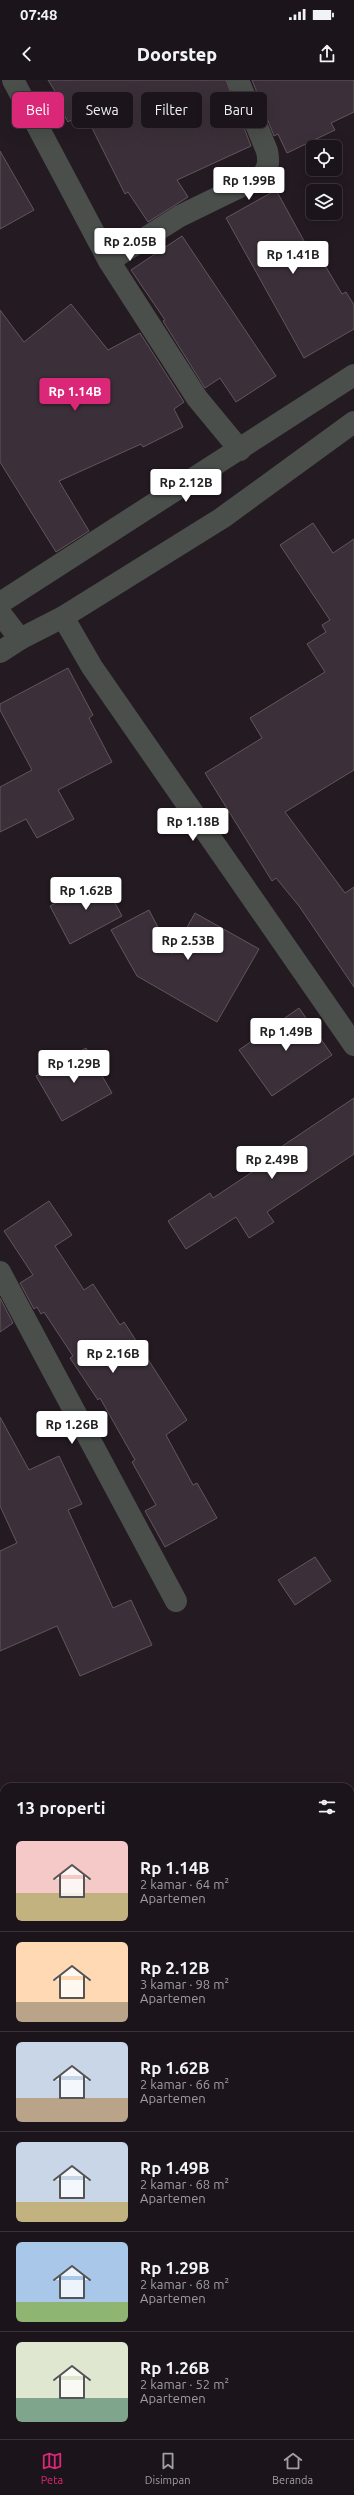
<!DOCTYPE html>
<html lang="id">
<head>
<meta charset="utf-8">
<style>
	body { margin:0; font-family:Ubuntu,sans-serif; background:#241d23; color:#f1f3f6; height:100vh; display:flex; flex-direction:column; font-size:15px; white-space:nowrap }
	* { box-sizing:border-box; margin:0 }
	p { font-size:13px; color:#a09ea2 }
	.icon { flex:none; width:22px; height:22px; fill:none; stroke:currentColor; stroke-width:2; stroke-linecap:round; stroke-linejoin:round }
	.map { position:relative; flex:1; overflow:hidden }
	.side { position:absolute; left:0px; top:1703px; width:354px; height:656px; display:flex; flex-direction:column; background:#1b141a; border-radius:12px 12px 0 0; box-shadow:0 4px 16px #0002,0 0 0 1px #393339 }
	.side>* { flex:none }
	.top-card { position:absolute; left:12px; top:12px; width:330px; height:36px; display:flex; gap:8px }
	.tools { position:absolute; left:306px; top:60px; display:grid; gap:8px }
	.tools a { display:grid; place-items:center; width:36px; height:36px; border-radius:6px; background:#1b141a; box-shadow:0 4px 16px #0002,0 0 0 1px #393339; font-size:20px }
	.price { position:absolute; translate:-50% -34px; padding:0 9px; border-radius:4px; background:#fff; color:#222; font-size:13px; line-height:26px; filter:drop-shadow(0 1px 2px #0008) }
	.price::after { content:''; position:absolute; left:50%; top:24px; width:12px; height:9px; margin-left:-6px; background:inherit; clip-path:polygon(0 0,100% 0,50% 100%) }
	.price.selected { background:#db2777; color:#fff }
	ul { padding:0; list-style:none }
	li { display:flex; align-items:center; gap:12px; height:100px; padding:0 16px }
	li+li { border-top:1px solid #393339 }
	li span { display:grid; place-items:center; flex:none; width:112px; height:80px; border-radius:6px; color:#555 }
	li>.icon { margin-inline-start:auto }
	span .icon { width:48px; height:48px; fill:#fffc; stroke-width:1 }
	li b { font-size:17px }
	h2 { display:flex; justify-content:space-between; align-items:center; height:48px; padding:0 16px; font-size:17px }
	.chip { padding:0 14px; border-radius:6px; background:#1b141a; box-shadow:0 4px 16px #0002,0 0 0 1px #393339; font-size:14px; line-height:36px }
	.chip.selected { background:#db2777; color:#fff }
	.status { display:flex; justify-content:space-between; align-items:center; height:28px; padding:0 20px; background:#1b141a; direction:ltr }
	.status svg { height:11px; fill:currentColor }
	header { display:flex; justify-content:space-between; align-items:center; height:52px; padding:0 16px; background:#1b141a; font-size:18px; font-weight:800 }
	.dock { display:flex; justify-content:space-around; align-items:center; height:56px; border-top:1px solid #393339; background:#1b141a; font-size:11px; color:#a09ea2 }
	.dock a { display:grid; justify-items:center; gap:2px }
	.dock .selected { color:#db2777 }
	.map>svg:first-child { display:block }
	.built { fill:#2f1f2b }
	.building { fill:#3b3039; stroke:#62555e }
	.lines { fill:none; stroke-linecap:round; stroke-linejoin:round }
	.minor { stroke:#4a4f4b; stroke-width:22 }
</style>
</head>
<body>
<div class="status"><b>07:48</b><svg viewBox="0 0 49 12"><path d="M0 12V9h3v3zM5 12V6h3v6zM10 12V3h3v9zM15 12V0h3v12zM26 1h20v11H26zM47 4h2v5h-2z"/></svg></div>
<header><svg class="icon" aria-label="back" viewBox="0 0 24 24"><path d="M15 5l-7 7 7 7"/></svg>Doorstep<svg class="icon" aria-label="share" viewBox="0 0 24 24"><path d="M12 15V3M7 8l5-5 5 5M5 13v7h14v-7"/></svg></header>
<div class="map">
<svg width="354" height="2359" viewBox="0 0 354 2359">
	<rect width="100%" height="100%" fill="#241a22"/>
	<polygon class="built" points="5,2355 96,2355 101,2359 1,2359"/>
	<g class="building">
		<polygon points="48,0 226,0 251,66 177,100 188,117 148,142 128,112 125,114 84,32 68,42 52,15 56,13"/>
		<polygon points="252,0 354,0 354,32 331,43 335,50 287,73 278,54 274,56"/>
		<polygon points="0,71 34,130 0,149"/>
		<polygon points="276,110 315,181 320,177 342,214 346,212 354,225 354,249 304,278 226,138"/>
		<polygon points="182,156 276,296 236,322 220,298 205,308 163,241 165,240 131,190"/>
		<polygon points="71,224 108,270 140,253 184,322 174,329 183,347 143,367 141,364 59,401 89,451 56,472 0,382 0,230 24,262"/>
		<polygon points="313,443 333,473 354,459 354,690 285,732 345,813 354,807 354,907 299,826 276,798 272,801 205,693 262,658 250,638 325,592 307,564 326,552 322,545 330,540 280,465"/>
		<polygon points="68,588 93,635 89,638 112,682 58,710 74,739 37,758 26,739 0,752 0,707 32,690 0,630 0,624"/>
		<polygon points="102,799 122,836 70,864 50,826"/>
		<polygon points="149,830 172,874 195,833 259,869 217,942 137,896 111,850"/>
		<polygon points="299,928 332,975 272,1016 239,970"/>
		<polygon points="86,968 112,1013 62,1041 36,996"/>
		<polygon points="354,1018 354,1074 267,1132 274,1142 249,1158 236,1137 186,1169 168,1141 210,1113 213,1118 281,1073 278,1069"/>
		<polygon points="49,1121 72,1155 55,1166 84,1210 93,1204 120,1245 124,1242 187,1340 166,1355 193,1405 197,1403 217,1438 165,1467 145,1431 156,1425 132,1382 135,1380 100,1318 98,1320 70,1278 73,1276 44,1232 41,1234 37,1227 34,1229 20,1203 33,1195 4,1151"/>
		<polygon points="0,1218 13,1243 0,1252"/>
		<polygon points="0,1337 29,1390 59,1376 82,1424 68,1430 113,1528 131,1520 152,1565 80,1596 57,1546 0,1571 0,1471 17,1463 0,1426"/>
		<polygon points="315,1477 331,1501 295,1525 278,1500"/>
	</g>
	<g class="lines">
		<g class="minor">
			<polyline points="13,0 109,181 197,318 240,370"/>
			<path d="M109,181L180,136L262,96C269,87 269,81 267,71L238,0"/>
			<polyline points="0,523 354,295"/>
			<polyline points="0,533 20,559"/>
			<polyline points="63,537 92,587 354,965"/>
			<polyline points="0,572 20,559 63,537 222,438 354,342"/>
			<polyline points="0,1192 176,1521"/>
			<polyline points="0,2186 4,2189"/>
			<polyline points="0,2223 4,2227"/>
			<polyline points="0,2292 4,2287"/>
			<polyline points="156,2355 161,2359"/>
			<polyline points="202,2355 206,2359"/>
		</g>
	</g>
</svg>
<div class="tools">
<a><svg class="icon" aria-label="locate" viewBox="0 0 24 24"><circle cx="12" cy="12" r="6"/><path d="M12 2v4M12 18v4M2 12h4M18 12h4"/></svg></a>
<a><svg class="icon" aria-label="layers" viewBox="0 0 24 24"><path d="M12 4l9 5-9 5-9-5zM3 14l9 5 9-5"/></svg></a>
</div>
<b class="price" style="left:249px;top:121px">Rp 1.99B</b>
<b class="price" style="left:130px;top:182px">Rp 2.05B</b>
<b class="price" style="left:293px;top:195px">Rp 1.41B</b>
<b class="price selected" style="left:75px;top:332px">Rp 1.14B</b>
<b class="price" style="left:186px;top:423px">Rp 2.12B</b>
<b class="price" style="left:193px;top:762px">Rp 1.18B</b>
<b class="price" style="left:86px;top:831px">Rp 1.62B</b>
<b class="price" style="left:188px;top:881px">Rp 2.53B</b>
<b class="price" style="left:286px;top:972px">Rp 1.49B</b>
<b class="price" style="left:74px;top:1004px">Rp 1.29B</b>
<b class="price" style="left:272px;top:1100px">Rp 2.49B</b>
<b class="price" style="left:113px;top:1294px">Rp 2.16B</b>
<b class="price" style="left:72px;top:1365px">Rp 1.26B</b>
<div class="top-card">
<a class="chip selected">Beli</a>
<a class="chip">Sewa</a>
<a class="chip">Filter</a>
<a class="chip">Baru</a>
</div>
<section class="side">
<h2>13 properti<svg class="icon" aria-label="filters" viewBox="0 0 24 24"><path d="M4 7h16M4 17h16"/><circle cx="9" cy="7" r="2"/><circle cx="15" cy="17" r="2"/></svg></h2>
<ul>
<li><span style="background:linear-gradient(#f6c9c9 65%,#c2b280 0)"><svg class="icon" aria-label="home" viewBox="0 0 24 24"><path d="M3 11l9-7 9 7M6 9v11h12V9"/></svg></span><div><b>Rp 1.14B</b><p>2 kamar · 64 m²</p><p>Apartemen</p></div></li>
<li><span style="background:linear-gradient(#ffd9b3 75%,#b9a48a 0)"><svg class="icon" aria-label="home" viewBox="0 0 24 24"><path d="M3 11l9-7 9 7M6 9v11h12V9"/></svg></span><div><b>Rp 2.12B</b><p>3 kamar · 98 m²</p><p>Apartemen</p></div></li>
<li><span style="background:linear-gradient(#c9d6e8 70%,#b9a48a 0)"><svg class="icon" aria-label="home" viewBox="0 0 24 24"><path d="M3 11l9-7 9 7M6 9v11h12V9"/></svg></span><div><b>Rp 1.62B</b><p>2 kamar · 66 m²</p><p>Apartemen</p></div></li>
<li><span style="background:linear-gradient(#c9d6e8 75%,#c2b280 0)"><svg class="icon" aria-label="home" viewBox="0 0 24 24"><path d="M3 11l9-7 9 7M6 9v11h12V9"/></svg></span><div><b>Rp 1.49B</b><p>2 kamar · 68 m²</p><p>Apartemen</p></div></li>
<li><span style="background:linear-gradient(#a9c7e8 75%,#8fb573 0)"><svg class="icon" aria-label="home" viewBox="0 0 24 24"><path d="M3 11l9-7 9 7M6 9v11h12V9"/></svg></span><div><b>Rp 1.29B</b><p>2 kamar · 68 m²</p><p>Apartemen</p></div></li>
<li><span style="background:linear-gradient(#dfe7d0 70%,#7fa58c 0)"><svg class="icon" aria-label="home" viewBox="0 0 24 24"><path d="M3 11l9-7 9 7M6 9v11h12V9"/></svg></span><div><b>Rp 1.26B</b><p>2 kamar · 52 m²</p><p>Apartemen</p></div></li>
</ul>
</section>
</div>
<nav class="dock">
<a class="selected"><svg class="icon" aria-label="map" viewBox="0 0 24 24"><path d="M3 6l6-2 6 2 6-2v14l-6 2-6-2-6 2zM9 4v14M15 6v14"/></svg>Peta</a>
<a><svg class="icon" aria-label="saved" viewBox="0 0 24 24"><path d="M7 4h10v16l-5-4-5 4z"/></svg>Disimpan</a>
<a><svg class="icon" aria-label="home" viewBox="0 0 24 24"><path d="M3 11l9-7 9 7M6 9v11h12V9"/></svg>Beranda</a>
</nav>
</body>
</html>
